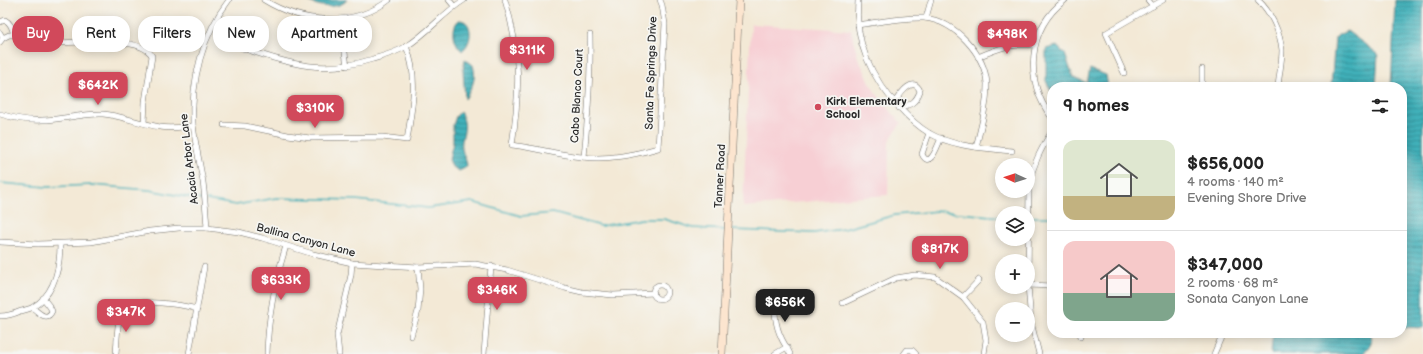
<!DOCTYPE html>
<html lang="en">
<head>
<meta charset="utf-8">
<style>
	body { margin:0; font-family:"Balsamiq Sans",sans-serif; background:#f6f6f6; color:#222; height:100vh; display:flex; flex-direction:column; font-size:15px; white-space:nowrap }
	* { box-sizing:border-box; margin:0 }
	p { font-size:13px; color:#767676 }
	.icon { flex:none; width:22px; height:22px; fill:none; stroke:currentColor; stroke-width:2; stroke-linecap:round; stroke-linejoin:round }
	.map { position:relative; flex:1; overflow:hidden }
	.panel { position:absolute; left:1047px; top:82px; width:360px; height:256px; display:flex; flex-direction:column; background:#fff; border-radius:16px; box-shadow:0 2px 10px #0003 }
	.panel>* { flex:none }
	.banner { position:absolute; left:12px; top:16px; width:380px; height:36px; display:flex; gap:8px }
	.needle { width:26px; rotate:273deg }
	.buttons { position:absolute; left:995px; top:158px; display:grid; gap:8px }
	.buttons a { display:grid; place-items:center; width:40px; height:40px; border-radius:50%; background:#fff; box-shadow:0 2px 10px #0003; font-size:20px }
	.price { position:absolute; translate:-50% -34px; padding:0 9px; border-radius:8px; background:#d1495b; color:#fff; font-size:13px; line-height:26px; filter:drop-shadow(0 1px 2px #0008) }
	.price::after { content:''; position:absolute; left:50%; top:24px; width:12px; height:9px; margin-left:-6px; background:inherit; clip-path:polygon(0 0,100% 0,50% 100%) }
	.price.selected { background:#222; color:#fff }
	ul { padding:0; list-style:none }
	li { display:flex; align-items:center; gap:12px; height:100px; padding:0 16px }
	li+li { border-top:1px solid #e0e0e0 }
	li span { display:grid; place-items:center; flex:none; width:112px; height:80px; border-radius:12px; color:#555 }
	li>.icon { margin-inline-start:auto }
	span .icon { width:48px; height:48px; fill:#fffc; stroke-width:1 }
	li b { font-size:17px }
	h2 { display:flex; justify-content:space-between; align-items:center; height:48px; padding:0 16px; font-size:17px }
	.chip { padding:0 14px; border-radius:16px; background:#fff; box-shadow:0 2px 10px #0003; font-size:14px; line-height:36px }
	.chip.selected { background:#d1495b; color:#fff }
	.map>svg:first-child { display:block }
	.built { fill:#f7cfd4 }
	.water { fill:url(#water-rules); stroke:#366e72 }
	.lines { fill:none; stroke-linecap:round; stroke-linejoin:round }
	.stream { stroke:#40b0b9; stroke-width:1.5 }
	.street-casing { stroke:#716e67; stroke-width:6 }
	.secondary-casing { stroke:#716e67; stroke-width:8 }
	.street { stroke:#fff; stroke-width:5 }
	.secondary { stroke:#fce5cf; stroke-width:7 }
	.poi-dot { fill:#d1495b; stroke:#f6f6f2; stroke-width:1.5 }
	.labels { text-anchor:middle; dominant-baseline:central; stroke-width:3.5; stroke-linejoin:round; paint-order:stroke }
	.street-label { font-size:11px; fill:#2b2b2b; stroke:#f6f6f2 }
	.poi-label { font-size:11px; font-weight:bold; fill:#2b2b2b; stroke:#f6f6f2; text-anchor:start }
</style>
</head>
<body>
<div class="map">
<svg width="1423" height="354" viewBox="0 0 1423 354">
	<defs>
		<pattern id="water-rules" width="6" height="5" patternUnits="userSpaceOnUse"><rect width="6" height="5" fill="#40b0b9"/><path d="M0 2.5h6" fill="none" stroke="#368f97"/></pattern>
	</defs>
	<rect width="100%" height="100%" fill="#f6f6f2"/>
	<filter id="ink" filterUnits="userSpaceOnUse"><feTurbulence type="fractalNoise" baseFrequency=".025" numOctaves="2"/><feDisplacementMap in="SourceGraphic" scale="8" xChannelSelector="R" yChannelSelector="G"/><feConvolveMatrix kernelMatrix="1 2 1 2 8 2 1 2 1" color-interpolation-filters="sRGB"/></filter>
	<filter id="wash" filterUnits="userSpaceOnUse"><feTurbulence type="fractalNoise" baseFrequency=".012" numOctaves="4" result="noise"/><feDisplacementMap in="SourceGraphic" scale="16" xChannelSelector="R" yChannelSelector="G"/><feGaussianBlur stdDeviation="0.9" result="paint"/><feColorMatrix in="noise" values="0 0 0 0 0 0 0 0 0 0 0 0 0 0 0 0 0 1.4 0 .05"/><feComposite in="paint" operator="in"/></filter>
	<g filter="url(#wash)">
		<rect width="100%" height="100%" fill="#f3e9d6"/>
		<polygon class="built" points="751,24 851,30 858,58 875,92 901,123 889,141 888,195 743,207"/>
		<g class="water">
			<path d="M306,0H347C338,10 316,7 306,0Z"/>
			<polygon points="1395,0 1423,0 1423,328 1402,327 1402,87 1391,87"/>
			<path d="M459,20C471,20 472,35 468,43C467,46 464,49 462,51C454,44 450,28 459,20Z"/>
			<polygon points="1347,31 1378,54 1376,87 1331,87 1335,38 1338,35"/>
			<polygon points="1057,46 1065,54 1073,77 1087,83 1090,69 1106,75 1108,87 1052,87 1052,93 1046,81 1046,49"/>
			<path d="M465,59L473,65C477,78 472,88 465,99L463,70Z"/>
			<path d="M460,112C470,129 460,134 462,149C463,155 466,159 467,165L465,168L459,171L452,167L449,159L453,143V125L456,116Z"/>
			<path d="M1273,333H1370C1375,342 1368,347 1363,354H1271Z"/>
		</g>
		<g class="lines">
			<g class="stream">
				<polyline points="0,183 47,187 92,185 149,190 203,200"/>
				<polyline points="207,200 236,205 276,198 356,200 428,208 472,202 521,216 553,213 601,226 641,219 664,219 693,228 727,230"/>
				<polyline points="1030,217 1052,217"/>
				<polyline points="730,230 814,233 844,229 895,215 938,211 1002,217"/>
			</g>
		</g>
	</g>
	<g filter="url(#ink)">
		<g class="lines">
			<defs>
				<g id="street">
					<path d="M264,0C301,23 353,28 389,0"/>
					<polyline points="449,0 454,6"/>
					<path d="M505,0C521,53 520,91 512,145C536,148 559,155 582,157C609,160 633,155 658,148L665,24L662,5L660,0"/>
					<path d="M858,0C854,41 871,78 899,107C908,117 917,126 929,133C953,147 985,148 1012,151"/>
					<polyline points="1148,0 1153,6"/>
					<path d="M1258,0C1271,12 1280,32 1282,50C1282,62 1279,75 1278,87"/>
					<polyline points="926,18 931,0"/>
					<polyline points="340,19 347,66"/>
					<path d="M0,22L5,20C11,23 12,28 14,35C25,39 35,42 47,43C69,44 141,34 152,56L145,102L144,123"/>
					<path d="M858,25C879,22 902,17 924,18C955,21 985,54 987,84C987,106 981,127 976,147"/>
					<polyline points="0,33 3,38 0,42"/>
					<polyline points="3,38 9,35 14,35"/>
					<path d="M242,48C291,64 321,75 373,59C384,56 397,52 407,46C428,33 443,13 464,0"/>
					<path d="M978,57C999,48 1012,43 1035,45"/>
					<polyline points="1124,73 1106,33 1163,0"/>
					<polyline points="1202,87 1202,69"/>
					<path d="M894,103C899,96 913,74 920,91C916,103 910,105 899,108"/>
					<path d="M0,114C13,118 28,121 42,120C63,120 82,113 103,114C123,116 141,124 160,127C171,129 182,127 193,126"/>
					<path d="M1052,118C1024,81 1027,29 1065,0"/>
					<path d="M224,125L245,126L288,135L310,138L382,137L407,140C412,108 419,77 406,46"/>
					<path d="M929,133L922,154C930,171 938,144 941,138"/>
					<path d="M584,157C588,116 591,76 590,35"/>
					<path d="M207,228C206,213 205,197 203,182C200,163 195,144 193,124C191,81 202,35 229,0"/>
					<polyline points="0,242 38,244 91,242 150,231 179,228 207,228 239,232 262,238 313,254 352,263 418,267 475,264 507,270 565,288 582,292 613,295 654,293"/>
					<path d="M1028,281L1029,185C1033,164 1041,149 1052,131"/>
					<polyline points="1028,285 1031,322 1039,354"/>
					<polyline points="1028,285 1052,286"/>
					<circle cx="660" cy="292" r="7"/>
					<path d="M775,292C774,307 774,323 781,337C783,343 788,348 790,354"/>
					<polyline points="963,297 979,280"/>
					<polyline points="843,303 896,278 915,275 935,277 963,297 983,322 986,340 984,354"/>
					<path d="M33,308C39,313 47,322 52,311L50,307L43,298"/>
					<path d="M0,316C8,316 14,314 21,311C25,310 30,309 33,307C55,294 60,267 60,244"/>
					<polyline points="1080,333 1081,337"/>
					<polyline points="411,336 418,311 420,289 418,267"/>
					<path d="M116,354C117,344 117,315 123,308C132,297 184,305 197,309"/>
					<polyline points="189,354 204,267"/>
					<path d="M267,354C268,317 275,281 286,246"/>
					<polyline points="339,354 337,335 351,275 352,263"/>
					<polyline points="484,354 491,266"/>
					<polyline points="775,354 787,347"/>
					<polyline points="904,354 907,350 912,350 916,354"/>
					<polyline points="1214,354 1223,333"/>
				</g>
				<polyline id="secondary" points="722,354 739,0"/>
			</defs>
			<use href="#street" class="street-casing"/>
			<use href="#secondary" class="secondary-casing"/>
			<use href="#street" class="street"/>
			<use href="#secondary" class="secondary"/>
		</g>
	</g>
	<circle class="poi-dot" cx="818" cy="107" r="4"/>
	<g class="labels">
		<g class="street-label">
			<text transform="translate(651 73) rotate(-88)">Santa Fe Springs Drive</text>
			<text transform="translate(577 96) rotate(-87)">Cabo Blanco Court</text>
			<text transform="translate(189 159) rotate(-97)">Acacia Arbor Lane</text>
			<text transform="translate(720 176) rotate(-87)">Tanner Road</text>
			<text transform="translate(306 240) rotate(15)">Ballina Canyon Lane</text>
		</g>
		<g class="poi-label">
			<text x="826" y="101">Kirk Elementary<tspan x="826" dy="13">School</tspan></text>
		</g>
	</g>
</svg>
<div class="buttons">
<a><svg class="needle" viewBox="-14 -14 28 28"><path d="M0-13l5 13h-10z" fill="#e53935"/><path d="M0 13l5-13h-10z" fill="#767676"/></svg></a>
<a><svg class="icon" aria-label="layers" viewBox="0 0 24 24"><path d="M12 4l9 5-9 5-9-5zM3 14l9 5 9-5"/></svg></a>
<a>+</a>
<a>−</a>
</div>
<b class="price" style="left:1007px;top:55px">$498K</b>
<b class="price" style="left:527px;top:71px">$311K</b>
<b class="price" style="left:98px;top:106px">$642K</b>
<b class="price" style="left:315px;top:129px">$310K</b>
<b class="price" style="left:940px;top:270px">$817K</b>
<b class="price" style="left:281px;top:301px">$633K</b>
<b class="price" style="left:497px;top:311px">$346K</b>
<b class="price selected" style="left:785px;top:323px">$656K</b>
<b class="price" style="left:126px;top:333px">$347K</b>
<div class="banner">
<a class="chip selected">Buy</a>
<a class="chip">Rent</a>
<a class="chip">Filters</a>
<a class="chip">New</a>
<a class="chip">Apartment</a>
</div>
<section class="panel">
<h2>9 homes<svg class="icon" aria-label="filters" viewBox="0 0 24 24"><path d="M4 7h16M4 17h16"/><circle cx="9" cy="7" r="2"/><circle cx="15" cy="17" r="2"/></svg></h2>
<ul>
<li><span style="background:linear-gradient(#dfe7d0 70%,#c2b280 0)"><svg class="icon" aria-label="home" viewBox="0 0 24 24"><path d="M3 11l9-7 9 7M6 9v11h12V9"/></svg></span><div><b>$656,000</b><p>4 rooms · 140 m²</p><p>Evening Shore Drive</p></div></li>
<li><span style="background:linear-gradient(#f6c9c9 65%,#7fa58c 0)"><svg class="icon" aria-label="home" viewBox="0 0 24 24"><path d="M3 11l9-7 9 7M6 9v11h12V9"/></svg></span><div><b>$347,000</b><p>2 rooms · 68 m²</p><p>Sonata Canyon Lane</p></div></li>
</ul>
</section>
</div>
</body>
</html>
